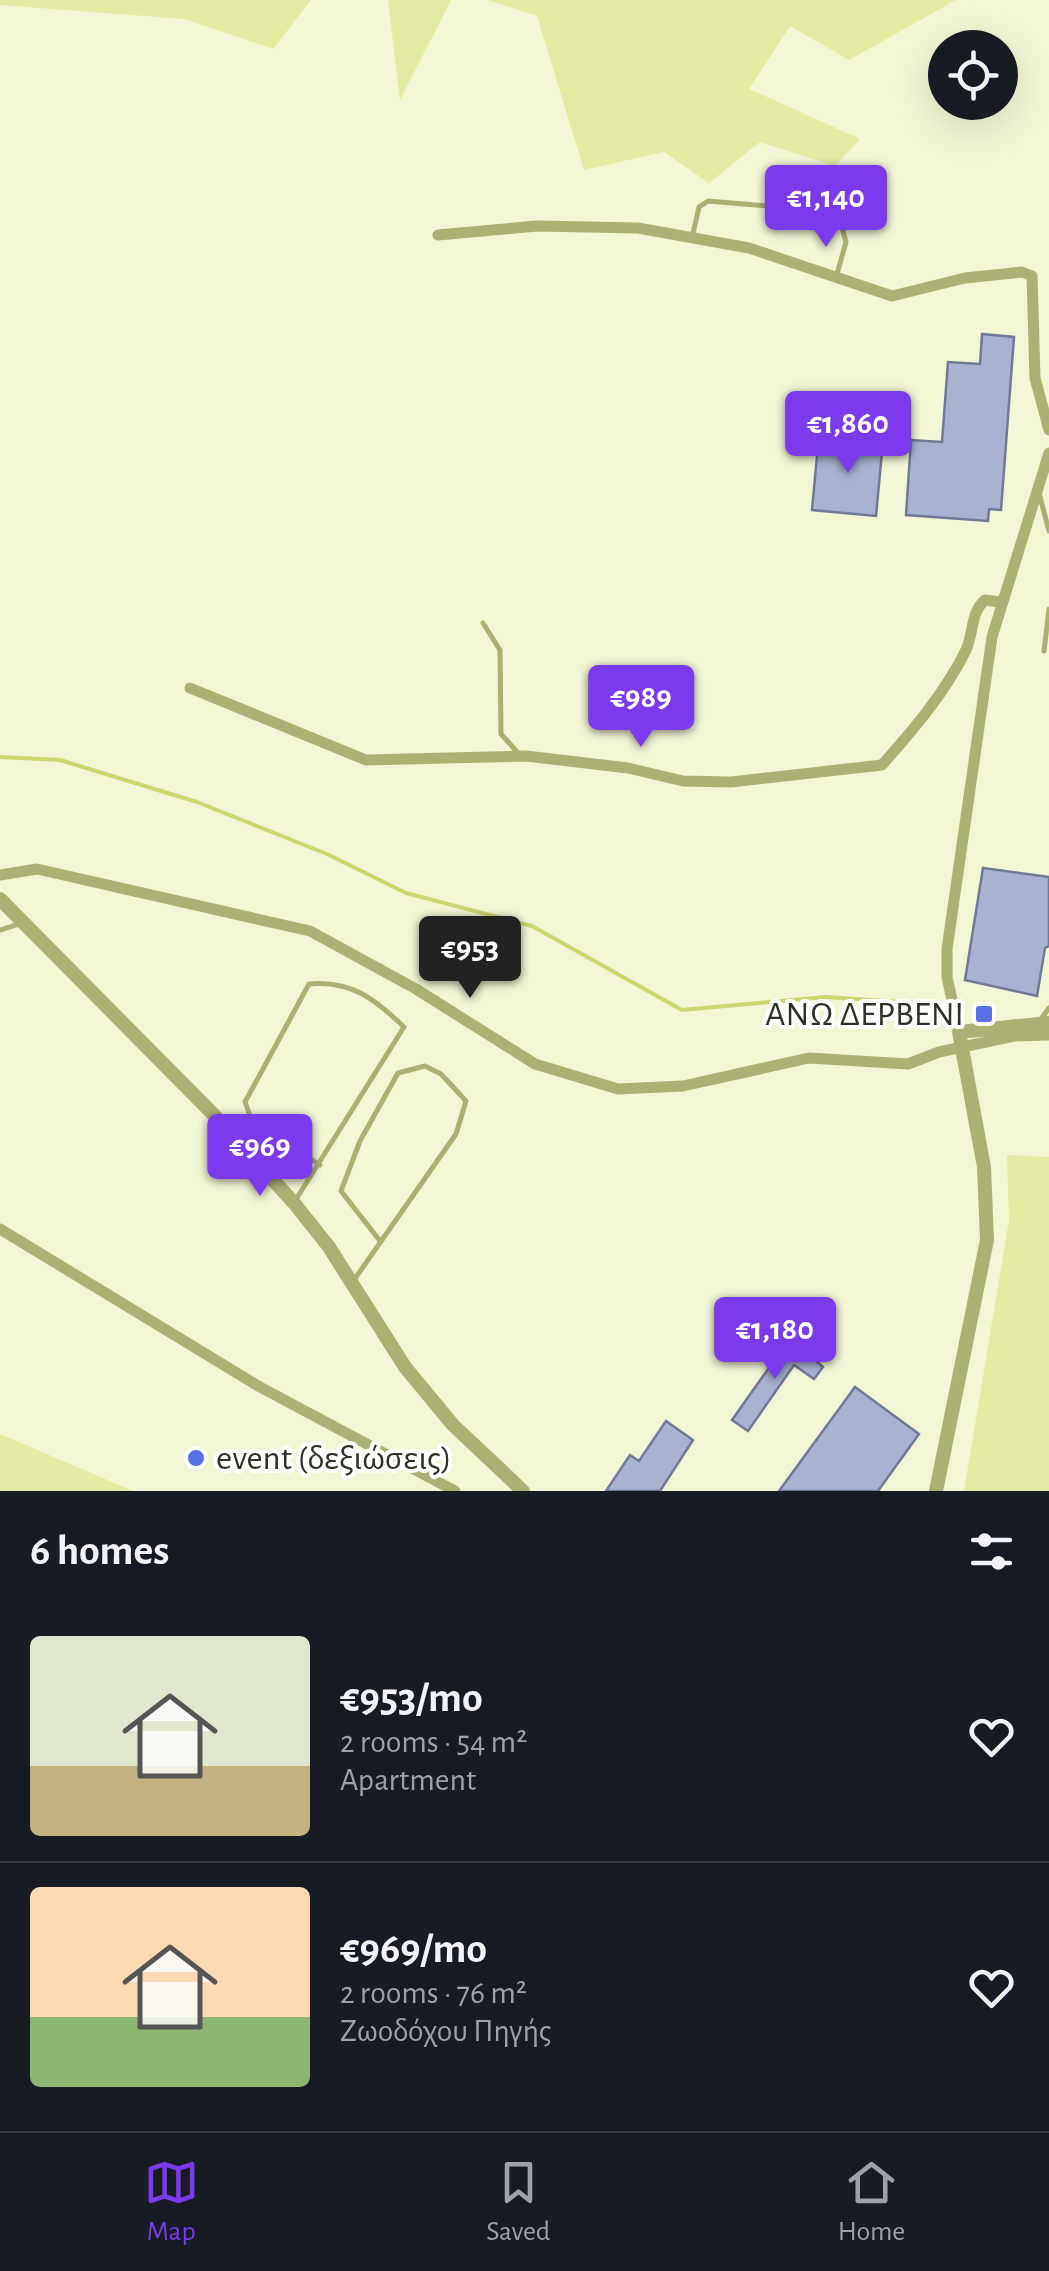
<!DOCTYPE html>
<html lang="en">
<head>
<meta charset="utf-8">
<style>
	body { margin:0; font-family:"Alegreya Sans",sans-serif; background:#242831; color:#f1f3f6; height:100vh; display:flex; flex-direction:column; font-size:38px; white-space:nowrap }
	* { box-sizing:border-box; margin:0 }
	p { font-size:32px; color:#9ea1a6 }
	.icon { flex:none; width:55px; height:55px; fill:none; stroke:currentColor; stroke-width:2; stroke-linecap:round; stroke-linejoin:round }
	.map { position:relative; height:1491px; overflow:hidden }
	.sheet { display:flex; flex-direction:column; background:#171b24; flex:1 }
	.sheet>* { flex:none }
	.buttons { position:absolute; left:928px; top:30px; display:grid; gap:20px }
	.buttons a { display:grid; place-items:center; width:90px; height:90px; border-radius:50%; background:#171b24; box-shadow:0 10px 40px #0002; font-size:50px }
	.price { position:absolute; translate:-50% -85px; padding:0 22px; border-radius:10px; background:#7c3aed; color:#fff; font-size:32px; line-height:65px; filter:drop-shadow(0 2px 5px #0008) }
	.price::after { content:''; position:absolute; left:50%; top:60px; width:30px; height:22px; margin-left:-15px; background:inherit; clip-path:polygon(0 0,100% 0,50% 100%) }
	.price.current { background:#222; color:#fff }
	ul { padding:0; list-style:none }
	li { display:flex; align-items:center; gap:30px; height:250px; padding:0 30px }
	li+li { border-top:2px solid #363941 }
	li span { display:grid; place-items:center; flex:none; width:280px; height:200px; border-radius:10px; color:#555 }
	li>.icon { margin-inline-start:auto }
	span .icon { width:120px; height:120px; fill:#fffc; stroke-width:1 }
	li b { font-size:42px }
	h2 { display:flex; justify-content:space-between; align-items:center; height:120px; padding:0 30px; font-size:42px }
	.tabs { display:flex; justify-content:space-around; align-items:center; height:140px; border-top:2px solid #363941; background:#171b24; font-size:28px; color:#9ea1a6 }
	.tabs a { display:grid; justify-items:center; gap:5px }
	.tabs .current { color:#7c3aed }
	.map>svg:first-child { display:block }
	.green { fill:#e3eaa2 }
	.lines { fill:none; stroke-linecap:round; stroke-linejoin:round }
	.stream { stroke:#cdd56f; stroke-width:4 }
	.building { fill:#a9b3d1; stroke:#707995; stroke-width:2.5 }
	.service { stroke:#abb173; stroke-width:5 }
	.minor { stroke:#abb173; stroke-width:11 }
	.tertiary { stroke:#abb173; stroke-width:14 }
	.poi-dot { fill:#5871e7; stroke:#fff; stroke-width:4 }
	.labels { text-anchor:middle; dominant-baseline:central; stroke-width:8; stroke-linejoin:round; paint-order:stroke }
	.poi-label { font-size:35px; fill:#313225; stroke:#fff; text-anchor:end }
</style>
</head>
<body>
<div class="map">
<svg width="1049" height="1491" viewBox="0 0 1049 1491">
	<rect width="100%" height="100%" fill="#f2f6d5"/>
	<g class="green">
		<polygon points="0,0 311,0 273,49 184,19 0,5"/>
		<polygon points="388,0 451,0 400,100"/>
		<polygon points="488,0 956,0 849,60 790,26 749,89 860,139 835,166 760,142 709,183 664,152 584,170 537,16"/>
		<polygon points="1007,1155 1049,1157 1049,1491 964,1491 1009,1220"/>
		<polygon points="0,1434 133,1491 0,1491"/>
	</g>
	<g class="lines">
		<polyline class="stream" points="0,757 60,760 197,802 327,854 406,893 532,926 682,1010 826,997 917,1003"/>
	</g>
	<g class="building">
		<polygon points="982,334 1014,337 1001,510 989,509 988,521 906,515 911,440 942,442 948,362 980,364"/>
		<polygon points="829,436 883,441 876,516 812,510 818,445 828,446"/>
		<polygon points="983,868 1049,877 1049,946 1045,948 1037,996 965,980"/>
		<polygon points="790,1338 823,1367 814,1379 794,1365 748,1431 732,1420"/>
		<polygon points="855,1387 919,1434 878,1491 779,1491"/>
		<polygon points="666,1421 693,1440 660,1491 606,1491 630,1455 639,1461"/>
	</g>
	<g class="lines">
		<g class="service">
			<polyline points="692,238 699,207 708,201 838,212 846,242 837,274"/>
			<polyline points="1039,493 1049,531"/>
			<polyline points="483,623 500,650 501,734 518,753"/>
			<polyline points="1044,651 1049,609"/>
			<polyline points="0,930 22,923"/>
			<polyline points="1039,1022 1049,1008"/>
			<path d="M295,1201L404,1027C375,999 351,980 309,984L245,1102L252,1121L320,1165"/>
			<polyline points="354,1280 456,1134 466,1101 441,1074 425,1066 398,1073 360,1141 341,1191 380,1241"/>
		</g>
		<g class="minor">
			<polyline points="438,235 537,226 638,228 749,248 892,296 965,278 1022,272 1032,276 1035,378 1049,430"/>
			<path d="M190,688L366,760L526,756L628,768L683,781L731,782L882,765C913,730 945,693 966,650C974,633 970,613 985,600L1000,602"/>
			<polyline points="0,875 37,869 310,931 416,989 535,1064 618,1089 683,1086 809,1058 908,1064 939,1052 1014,1036 1049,1035"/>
			<polyline points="959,1032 947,977 947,949 992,637 1049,453"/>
			<polyline points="0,1229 260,1387 455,1491"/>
		</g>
		<g class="tertiary">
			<polyline points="0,899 214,1115 294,1203 329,1247 405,1367 453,1425 523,1491"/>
			<polyline points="936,1491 987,1240 984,1167 959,1032 1049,1023"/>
		</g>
	</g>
	<g class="poi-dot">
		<rect x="974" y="1004" width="20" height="20" rx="5"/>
		<circle cx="196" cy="1458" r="10"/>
	</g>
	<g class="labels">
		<g class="poi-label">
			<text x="964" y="1014">ΑΝΩ ΔΕΡΒΕΝΙ</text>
			<text x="216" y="1458" text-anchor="start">event (δεξιώσεις)</text>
		</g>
	</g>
</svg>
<div class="buttons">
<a><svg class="icon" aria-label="locate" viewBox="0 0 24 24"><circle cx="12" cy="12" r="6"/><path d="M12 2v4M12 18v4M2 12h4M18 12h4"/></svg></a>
</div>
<b class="price" style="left:826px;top:250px">€1,140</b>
<b class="price" style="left:848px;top:476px">€1,860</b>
<b class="price" style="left:641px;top:750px">€989</b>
<b class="price current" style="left:470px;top:1001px">€953</b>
<b class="price" style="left:260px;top:1199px">€969</b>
<b class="price" style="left:775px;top:1382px">€1,180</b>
</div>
<section class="sheet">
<h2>6 homes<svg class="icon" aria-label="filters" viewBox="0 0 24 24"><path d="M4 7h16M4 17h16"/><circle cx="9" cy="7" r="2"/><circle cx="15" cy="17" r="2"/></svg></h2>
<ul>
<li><span style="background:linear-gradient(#dfe7d0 65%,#c2b280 0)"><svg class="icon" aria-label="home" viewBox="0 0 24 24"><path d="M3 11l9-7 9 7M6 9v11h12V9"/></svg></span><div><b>€953/mo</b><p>2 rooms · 54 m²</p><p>Apartment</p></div><svg class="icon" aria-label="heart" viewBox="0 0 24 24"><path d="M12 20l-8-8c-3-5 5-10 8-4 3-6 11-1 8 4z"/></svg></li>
<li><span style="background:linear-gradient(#ffd9b3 65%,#8fb573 0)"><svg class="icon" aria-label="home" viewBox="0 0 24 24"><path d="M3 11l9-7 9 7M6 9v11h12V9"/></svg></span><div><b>€969/mo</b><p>2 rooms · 76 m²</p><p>Ζωοδόχου Πηγής</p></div><svg class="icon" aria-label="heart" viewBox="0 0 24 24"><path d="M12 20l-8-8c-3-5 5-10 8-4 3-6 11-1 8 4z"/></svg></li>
</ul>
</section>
<nav class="tabs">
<a class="current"><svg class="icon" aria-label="map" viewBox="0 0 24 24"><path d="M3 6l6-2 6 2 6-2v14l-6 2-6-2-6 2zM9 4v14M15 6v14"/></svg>Map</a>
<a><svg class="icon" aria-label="saved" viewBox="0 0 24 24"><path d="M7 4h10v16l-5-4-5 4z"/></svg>Saved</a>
<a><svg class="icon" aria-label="home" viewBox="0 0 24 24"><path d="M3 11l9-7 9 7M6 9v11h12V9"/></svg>Home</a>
</nav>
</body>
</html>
